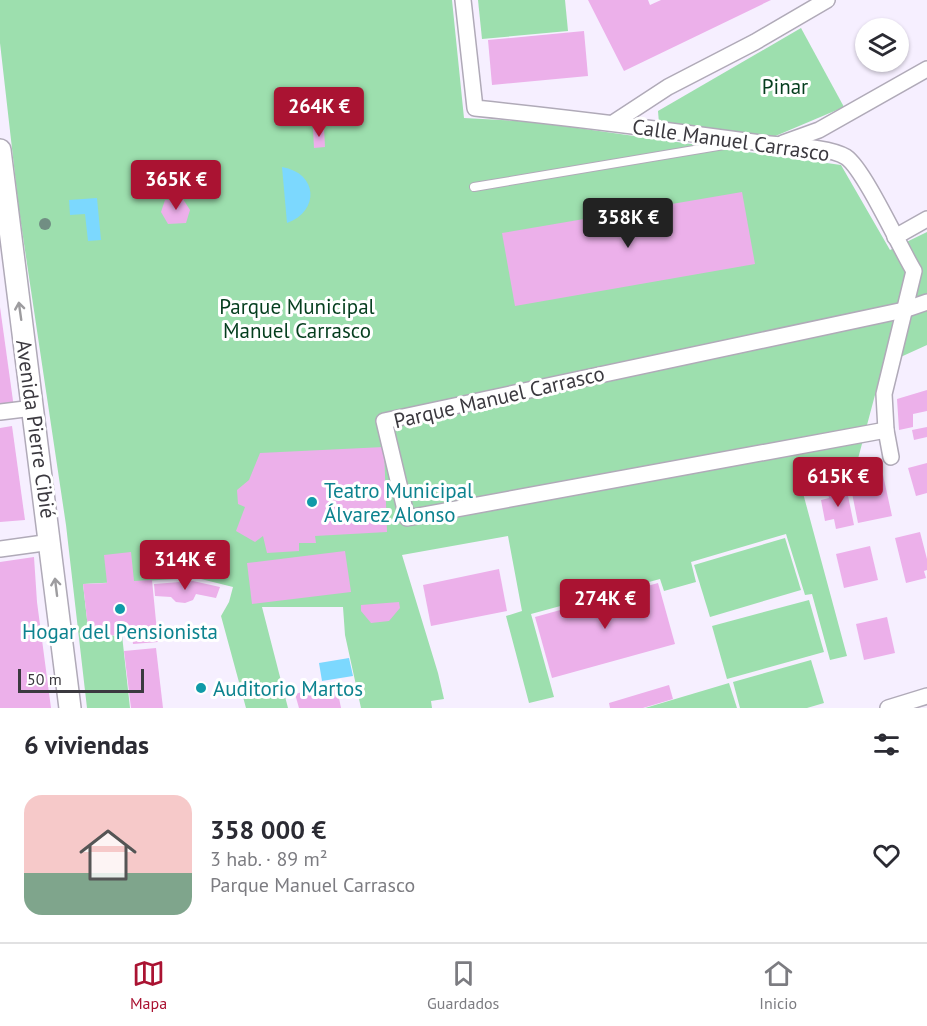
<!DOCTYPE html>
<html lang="es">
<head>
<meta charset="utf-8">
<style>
	body { margin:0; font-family:"PT Sans",sans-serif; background:#f2f2f3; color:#2b2b33; height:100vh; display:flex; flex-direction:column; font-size:22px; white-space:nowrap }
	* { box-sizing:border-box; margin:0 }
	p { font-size:20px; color:#7c7c81 }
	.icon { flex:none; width:33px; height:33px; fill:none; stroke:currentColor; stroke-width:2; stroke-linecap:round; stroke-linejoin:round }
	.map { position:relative; height:708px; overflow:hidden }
	.side { display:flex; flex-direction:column; background:#fff; flex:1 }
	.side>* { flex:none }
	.tools { position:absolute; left:855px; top:18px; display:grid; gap:12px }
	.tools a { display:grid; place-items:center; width:54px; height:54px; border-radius:50%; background:#fff; box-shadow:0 2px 4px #0004; font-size:30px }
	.scale { position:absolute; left:18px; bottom:15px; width:126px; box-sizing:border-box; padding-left:6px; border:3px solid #3b393f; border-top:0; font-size:16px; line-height:21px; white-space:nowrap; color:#3b393f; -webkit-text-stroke:4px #fff; paint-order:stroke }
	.price { position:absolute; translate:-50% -51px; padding:0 14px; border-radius:6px; background:#aa1332; color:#fff; font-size:20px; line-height:39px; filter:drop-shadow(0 2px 3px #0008) }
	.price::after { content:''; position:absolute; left:50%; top:36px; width:18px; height:14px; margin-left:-9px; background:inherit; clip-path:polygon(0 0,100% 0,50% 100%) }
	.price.on { background:#222; color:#fff }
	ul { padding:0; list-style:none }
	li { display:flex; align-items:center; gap:18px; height:150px; padding:0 24px }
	li span { display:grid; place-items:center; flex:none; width:168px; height:120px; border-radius:18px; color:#555 }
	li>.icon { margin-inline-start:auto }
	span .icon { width:72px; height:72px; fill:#fffc; stroke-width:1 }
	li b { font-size:26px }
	h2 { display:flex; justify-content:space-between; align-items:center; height:72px; padding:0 24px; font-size:26px }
	.tabs { display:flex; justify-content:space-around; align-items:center; height:84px; border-top:2px solid #e1e1e2; background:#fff; font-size:16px; color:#7c7c81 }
	.tabs a { display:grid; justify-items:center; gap:3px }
	.tabs .on { color:#aa1332 }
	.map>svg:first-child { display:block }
	.green { fill:#9ddfae }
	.water { fill:#7cd8fe }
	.building { fill:#ecb0ea }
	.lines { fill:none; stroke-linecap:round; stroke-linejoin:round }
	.lane-casing { stroke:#b0aab8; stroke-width:10 }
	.street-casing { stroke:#b0aab8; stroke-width:18 }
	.secondary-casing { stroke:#b0aab8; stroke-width:24 }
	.lane { stroke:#fff; stroke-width:8 }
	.street { stroke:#fff; stroke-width:15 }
	.secondary { stroke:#fff; stroke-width:21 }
	.tree { fill:#718e83 }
	.oneway { stroke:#9d9c9f }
	.culture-dot { fill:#0f9aa8; stroke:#fff; stroke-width:2 }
	.labels { text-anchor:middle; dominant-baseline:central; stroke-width:6; stroke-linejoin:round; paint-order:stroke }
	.park-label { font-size:21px; fill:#053e1e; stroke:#fff }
	.street-label { font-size:21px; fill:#3b393f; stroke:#fff }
	.culture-label { font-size:21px; fill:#0d838f; stroke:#fff; text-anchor:start }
</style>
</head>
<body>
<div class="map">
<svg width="927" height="708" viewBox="0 0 927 708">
	<rect width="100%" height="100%" fill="#f6efff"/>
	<g class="green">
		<polygon points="0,0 452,0 464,118 535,122 841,165 890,250 927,232 927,345 883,365 855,470 800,482 847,656 830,660 812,594 805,595 786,534 691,562 696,582 664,591 660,579 531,614 554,697 529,703 506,616 522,611 508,536 402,555 438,673 444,699 431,701 432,708 361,708 345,635 343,607 262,607 288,708 246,708 221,616 229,602 233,587 197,578 83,584 89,637 122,635 130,708 87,708 66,525 19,210 0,43"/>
		<polygon points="478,0 565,0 568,31 482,39"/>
		<polygon points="801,28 844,107 766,140 659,123 658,111"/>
		<polygon points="785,538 801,590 710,617 694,565"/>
		<polygon points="809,600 824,652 727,679 712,626"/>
		<polygon points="811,660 824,703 807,708 740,708 733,682"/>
		<polygon points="729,683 737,708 645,708"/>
	</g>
	<g class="water">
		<path d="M282,167C318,173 320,211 287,223Z"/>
		<polygon points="97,198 101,240 88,241 85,214 70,215 69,200"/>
		<polygon points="349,658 353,676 322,681 319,663"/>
	</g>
	<g class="building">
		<polygon points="588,0 648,0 650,5 661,0 771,0 624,71"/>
		<polygon points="584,31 588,76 492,85 488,40"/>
		<polygon points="313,128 324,128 325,147 314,148"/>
		<polygon points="742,192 755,264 515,306 502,233"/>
		<polygon points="183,199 190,210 186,223 168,224 161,212 165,200"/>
		<polygon points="0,307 14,408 0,409"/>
		<polygon points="927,390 927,411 913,414 913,427 899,430 897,399"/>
		<polygon points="12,426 25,520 0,522 0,428"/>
		<polygon points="927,427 927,437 914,440 912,430"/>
		<polygon points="384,447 387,532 315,536 316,543 299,543 299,551 267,553 263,536 255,542 236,531 245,507 238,504 237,490 249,480 260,453"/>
		<polygon points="927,463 927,493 916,496 908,468"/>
		<polygon points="883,475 892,516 858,523 852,493 871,490 868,478"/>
		<polygon points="846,486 854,525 836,529 834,519 825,521 821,500 829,498 827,489"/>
		<polygon points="920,532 927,559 927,570 924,571 926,578 906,583 895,538"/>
		<polygon points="870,546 878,580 844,588 836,554"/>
		<polygon points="345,551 351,592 252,604 247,563"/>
		<polygon points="131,552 134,581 152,580 158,642 133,644 132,634 89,637 83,584 107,583 104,555"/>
		<polygon points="34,557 37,602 51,708 0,708 0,562"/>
		<polygon points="499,569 507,611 431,626 423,585"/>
		<polygon points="193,581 220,587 216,598 196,594 193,600 185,603 176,602 171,597 155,596 154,584"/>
		<polygon points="658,583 675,644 552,678 535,617"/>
		<polygon points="399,602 400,608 389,621 371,623 361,611 361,605"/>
		<polygon points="887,617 895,653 864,660 856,624"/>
		<polygon points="156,648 163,708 131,708 124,651"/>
		<polygon points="336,683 341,708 299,708 295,694"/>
		<polygon points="669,685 673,699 643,708 610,708 609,703"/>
	</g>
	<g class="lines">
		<defs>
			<polyline id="lane" points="474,187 730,144"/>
			<g id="street">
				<path d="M463,0L475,108C571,118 666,130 761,143C783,146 828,146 846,157C864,169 900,248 914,271L884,394L886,430L891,457"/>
				<polyline points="613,123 668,87 755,42 827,0"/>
				<polyline points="783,143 819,130 927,69"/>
				<polyline points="895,237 927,219"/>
				<polyline points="0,412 33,408"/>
				<polyline points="886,430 407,518 384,421 904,310 927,302"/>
				<polyline points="0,549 51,542"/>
				<polyline points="888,708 927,696"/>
			</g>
			<polyline id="secondary" points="0,150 70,708"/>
		</defs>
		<use href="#lane" class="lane-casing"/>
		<use href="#street" class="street-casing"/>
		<use href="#secondary" class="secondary-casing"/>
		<use href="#lane" class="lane"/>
		<use href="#street" class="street"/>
		<use href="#secondary" class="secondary"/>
	</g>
	<circle class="tree" cx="45" cy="224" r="6"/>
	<defs><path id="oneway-shaft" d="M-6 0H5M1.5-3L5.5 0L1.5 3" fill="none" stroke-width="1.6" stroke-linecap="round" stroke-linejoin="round" transform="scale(1.5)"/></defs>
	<g class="oneway">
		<use href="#oneway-shaft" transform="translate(20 311) rotate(-98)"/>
		<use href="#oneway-shaft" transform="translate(56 587) rotate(-97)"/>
	</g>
	<g class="culture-dot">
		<circle cx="312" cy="502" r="6"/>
		<circle cx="120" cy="609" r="6"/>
		<circle cx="201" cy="688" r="6"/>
	</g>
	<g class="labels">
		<g class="park-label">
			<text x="785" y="86">Pinar</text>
			<text x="297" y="306">Parque Municipal<tspan x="297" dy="24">Manuel Carrasco</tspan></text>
		</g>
		<g class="street-label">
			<text transform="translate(731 140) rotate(8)">Calle Manuel Carrasco</text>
			<text transform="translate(499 397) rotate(-13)">Parque Manuel Carrasco</text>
			<text transform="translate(36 429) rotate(82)">Avenida Pierre Cibié</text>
		</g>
		<g class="culture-label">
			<text x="324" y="490">Teatro Municipal<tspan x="324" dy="24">Álvarez Alonso</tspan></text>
			<text x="120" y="631" text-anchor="middle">Hogar del Pensionista</text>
			<text x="213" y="688">Auditorio Martos</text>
		</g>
	</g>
</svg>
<div class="tools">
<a><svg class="icon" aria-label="layers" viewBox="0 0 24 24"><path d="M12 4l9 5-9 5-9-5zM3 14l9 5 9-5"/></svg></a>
</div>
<div class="scale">50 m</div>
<b class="price" style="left:319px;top:138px">264K €</b>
<b class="price" style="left:176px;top:211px">365K €</b>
<b class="price on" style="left:628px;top:249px">358K €</b>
<b class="price" style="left:838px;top:508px">615K €</b>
<b class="price" style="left:185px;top:591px">314K €</b>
<b class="price" style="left:605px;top:630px">274K €</b>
</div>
<section class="side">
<h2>6 viviendas<svg class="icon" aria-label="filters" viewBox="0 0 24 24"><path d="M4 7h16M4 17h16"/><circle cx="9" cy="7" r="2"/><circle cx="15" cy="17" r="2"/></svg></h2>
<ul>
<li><span style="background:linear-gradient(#f6c9c9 65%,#7fa58c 0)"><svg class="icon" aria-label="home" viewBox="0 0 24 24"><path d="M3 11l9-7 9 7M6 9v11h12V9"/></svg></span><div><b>358 000 €</b><p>3 hab. · 89 m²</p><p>Parque Manuel Carrasco</p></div><svg class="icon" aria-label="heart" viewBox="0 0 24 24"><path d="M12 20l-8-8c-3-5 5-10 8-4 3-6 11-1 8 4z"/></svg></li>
</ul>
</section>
<nav class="tabs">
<a class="on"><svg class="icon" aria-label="map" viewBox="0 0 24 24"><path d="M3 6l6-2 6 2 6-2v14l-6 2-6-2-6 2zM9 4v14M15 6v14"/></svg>Mapa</a>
<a><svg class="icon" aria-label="saved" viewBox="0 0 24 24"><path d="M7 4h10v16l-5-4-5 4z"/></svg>Guardados</a>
<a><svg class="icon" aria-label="home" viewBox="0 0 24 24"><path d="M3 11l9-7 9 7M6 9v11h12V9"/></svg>Inicio</a>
</nav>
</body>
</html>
